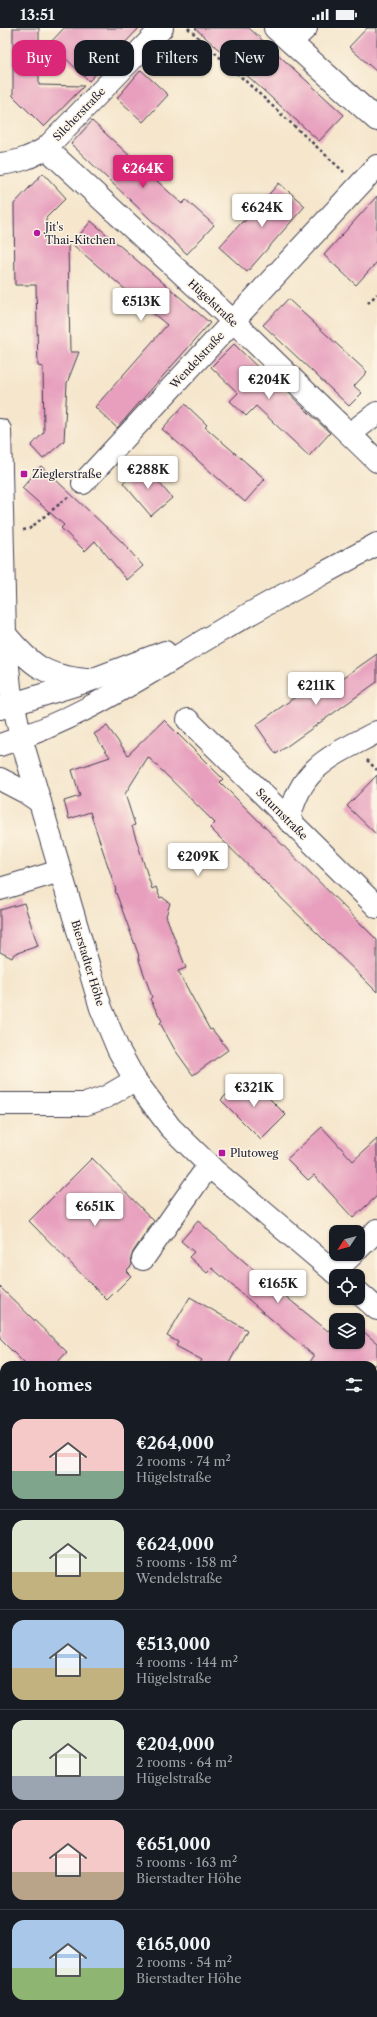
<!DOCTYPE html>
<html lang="en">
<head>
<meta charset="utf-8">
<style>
	body { margin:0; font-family:"Libre Caslon Text",serif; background:#242831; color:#f1f3f6; height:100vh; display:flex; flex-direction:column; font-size:15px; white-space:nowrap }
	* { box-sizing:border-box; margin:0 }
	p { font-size:13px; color:#9ea1a6 }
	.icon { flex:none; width:22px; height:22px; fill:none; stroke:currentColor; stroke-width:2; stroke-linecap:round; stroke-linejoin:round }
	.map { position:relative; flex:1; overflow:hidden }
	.side { position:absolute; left:0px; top:1333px; width:377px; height:656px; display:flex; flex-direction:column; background:#171b24; border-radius:12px 12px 0 0; box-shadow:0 1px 3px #0004 }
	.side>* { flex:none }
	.guide { position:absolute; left:12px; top:12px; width:353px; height:36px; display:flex; gap:8px }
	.needle { width:26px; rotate:234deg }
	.controls { position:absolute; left:329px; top:1197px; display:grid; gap:8px }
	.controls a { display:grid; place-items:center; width:36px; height:36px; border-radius:8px; background:#171b24; box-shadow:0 1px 3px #0004; font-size:20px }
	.price { position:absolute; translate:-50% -34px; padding:0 9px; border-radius:4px; background:#fff; color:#222; font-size:13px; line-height:26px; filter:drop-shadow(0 1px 2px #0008) }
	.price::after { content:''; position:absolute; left:50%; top:24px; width:12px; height:9px; margin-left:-6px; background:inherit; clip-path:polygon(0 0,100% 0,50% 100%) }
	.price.active { background:#db2777; color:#fff }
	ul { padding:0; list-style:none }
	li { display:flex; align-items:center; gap:12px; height:100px; padding:0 12px }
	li+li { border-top:1px solid #363941 }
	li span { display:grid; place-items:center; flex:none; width:112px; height:80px; border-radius:12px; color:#555 }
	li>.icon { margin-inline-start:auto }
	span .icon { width:48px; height:48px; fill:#fffc; stroke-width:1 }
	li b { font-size:17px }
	h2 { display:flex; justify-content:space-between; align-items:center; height:48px; padding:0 12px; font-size:17px }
	.chip { padding:0 14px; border-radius:12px; background:#171b24; box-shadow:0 1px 3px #0004; font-size:14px; line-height:36px }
	.chip.active { background:#db2777; color:#fff }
	.status { display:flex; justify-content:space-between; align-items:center; height:28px; padding:0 20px; background:#171b24; direction:ltr }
	.status svg { height:11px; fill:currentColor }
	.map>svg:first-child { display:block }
	.built { fill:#efd0e6 }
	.forest { fill:#78bd81; stroke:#4d705e }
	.building { fill:#e79fbd }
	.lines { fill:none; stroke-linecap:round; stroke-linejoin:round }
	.minor-casing { stroke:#423f51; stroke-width:24 }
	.major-casing { stroke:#423f51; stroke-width:24 }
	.path { stroke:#423f51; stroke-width:2.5; stroke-dasharray:3 3; stroke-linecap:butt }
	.minor { stroke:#fff; stroke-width:22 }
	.major { stroke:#fff; stroke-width:22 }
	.poi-dot { fill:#b5179e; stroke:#fcf5e5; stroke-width:1.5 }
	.labels { text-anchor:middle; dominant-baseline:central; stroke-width:3; stroke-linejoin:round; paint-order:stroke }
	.street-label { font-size:11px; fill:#22223b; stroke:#fcf5e5 }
	.poi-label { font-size:11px; fill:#22223b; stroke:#fcf5e5; text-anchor:start }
</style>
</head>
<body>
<div class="status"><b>13:51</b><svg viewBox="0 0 49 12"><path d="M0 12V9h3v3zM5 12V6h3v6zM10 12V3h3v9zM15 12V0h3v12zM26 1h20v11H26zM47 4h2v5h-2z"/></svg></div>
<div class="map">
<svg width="377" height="1989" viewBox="0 0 377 1989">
	<rect width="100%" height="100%" fill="#fcf5e5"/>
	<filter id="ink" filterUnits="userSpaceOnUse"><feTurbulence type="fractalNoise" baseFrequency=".025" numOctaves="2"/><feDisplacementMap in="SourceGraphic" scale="8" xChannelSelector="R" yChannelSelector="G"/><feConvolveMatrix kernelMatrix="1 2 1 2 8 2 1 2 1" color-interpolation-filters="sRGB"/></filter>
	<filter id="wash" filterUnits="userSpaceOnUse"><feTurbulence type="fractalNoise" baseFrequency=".012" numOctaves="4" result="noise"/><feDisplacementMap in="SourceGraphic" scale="16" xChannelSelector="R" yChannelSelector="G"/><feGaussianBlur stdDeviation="0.9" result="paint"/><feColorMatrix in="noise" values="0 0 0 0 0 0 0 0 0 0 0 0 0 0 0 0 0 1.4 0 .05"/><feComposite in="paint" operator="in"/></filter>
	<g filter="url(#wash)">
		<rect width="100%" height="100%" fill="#f5e6cc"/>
		<polygon class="built" points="373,1850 377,1854 377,1989 187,1989 191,1985 373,1985"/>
		<polygon class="forest" points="4,1842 4,1985 179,1985 176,1989 0,1989 0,1846"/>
		<g id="blocks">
			<g class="building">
				<polygon points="13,0 39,0 39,57 84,58 44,99 13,68"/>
				<polygon points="64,0 139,0 89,53 50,15"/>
				<polygon points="195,0 249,0 344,87 319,113"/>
				<polygon points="367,0 377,0 377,44 349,19"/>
				<polygon points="141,42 168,67 143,94 117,70"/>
				<polygon points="92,93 182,176 186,172 214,197 187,226 71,116"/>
				<polygon points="43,145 66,170 46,190 47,217 68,217 70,324 79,324 67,355 64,413 43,431 31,418 44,404 43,339 38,338 36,257 15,257 14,176"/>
				<polygon points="279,155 305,178 247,244 219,219 243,193 244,194"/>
				<polygon points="377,168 377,234 356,257 324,227"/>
				<polygon points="91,193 210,295 117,400 95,379 167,297 72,216"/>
				<polygon points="288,271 367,344 354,358 362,365 349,378 263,297"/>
				<polygon points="234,316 283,364 285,362 330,405 309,428 256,378 246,388 230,373 238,365 211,339"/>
				<polygon points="185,376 207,397 205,399 265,451 245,474 162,401"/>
				<polygon points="144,437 172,470 151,488 123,455"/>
				<polygon points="41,438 122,514 143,538 127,552 95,513 85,523 61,500 64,497 22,460"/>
				<polygon points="377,626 377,654 276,726 256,697 323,649 330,659"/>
				<polygon points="164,692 223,751 220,754 377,912 377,964 210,800 215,795 148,729 125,766 135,797 132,798 152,861 156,859 160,870 162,869 170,875 166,888 186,940 178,943 210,1002 212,1001 228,1022 193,1047 175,1022 160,995 162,993 150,971 152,969 138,929 139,928 115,862 116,862 90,784 69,791 64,773 80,768 72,742 110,729 94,706 107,698 128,727"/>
				<polygon points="377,747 377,807 347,778"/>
				<polygon points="24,875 38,918 14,926 12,930 0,924 0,882"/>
				<polygon points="246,1047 286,1087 261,1112 221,1072"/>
				<polygon points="322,1099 353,1133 377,1111 377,1168 353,1190 314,1147 308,1152 287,1131"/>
				<polygon points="92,1130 154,1193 133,1224 131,1230 132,1237 126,1243 131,1248 107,1272 29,1193"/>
				<polygon points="198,1193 263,1250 328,1303 336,1294 336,1314 358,1314 358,1299 377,1315 377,1337 308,1337 314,1328 212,1240 207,1245 189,1229 194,1224 181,1213"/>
				<polygon points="0,1259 67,1324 55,1337 26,1337 0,1311"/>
				<polygon points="190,1269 247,1302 228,1337 199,1337 202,1332 176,1318 178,1314 167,1308"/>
			</g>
		</g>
	</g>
	<g filter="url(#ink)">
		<use href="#blocks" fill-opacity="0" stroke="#423f51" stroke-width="1"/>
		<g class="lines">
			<defs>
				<g id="minor">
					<polyline points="275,0 377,92"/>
					<polyline points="291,14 306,0"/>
					<polyline points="46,120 233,293 377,433"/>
					<path d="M0,136C18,134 30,130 46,120L162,0"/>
					<polyline points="350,406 377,385"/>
					<polyline points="83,455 377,138"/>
					<polyline points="188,692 377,879"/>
					<path d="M289,793C300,738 332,728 377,704"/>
					<polyline points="0,861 60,843"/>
					<polyline points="0,1076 86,1076 106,1069 135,1052"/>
					<polyline points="358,1221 377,1202"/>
					<polyline points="143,1231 209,1137"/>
					<polyline points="334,1244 353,1226"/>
					<polyline points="0,1429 4,1433"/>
					<polyline points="0,1586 4,1582"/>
					<polyline points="373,1768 377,1762"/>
					<polyline points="373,1828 377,1832"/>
				</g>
				<g id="major">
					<polyline points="0,402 5,606 10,660 21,710 101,980 118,1021 135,1052 170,1099 216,1144 339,1248"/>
					<path d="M5,606C32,638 45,648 86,652"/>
					<polyline points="0,680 91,652 165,624"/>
					<path d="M0,717C80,692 148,645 220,603C272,572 325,545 377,516"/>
					<polyline points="0,751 25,764 40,774"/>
					<polyline points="358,1264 377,1281"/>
				</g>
			</defs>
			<use href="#minor" class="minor-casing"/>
			<use href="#major" class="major-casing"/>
			<g class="path">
				<polyline points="188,0 344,144"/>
				<polyline points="368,275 377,266"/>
				<polyline points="23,502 29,501 68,469"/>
				<polyline points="367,732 377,742"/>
				<polyline points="0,1831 4,1826"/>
			</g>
			<use href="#minor" class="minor"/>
			<use href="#major" class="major"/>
		</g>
	</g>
	<g class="poi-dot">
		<circle cx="37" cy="205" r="4"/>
		<rect x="20" y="442" width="8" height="8" rx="2"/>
		<rect x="218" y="1121" width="8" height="8" rx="2"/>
	</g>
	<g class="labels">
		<g class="street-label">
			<text transform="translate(79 86) rotate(-46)">Silcherstraße</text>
			<text transform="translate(213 275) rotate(43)">Hügelstraße</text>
			<text transform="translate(197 332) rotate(-47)">Wendelstraße</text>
			<text transform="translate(282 786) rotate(45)">Saturnstraße</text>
			<text transform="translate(88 935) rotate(73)">Bierstadter Höhe</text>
		</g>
		<g class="poi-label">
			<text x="45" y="199">Jit's<tspan x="45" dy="13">Thai-Kitchen</tspan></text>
			<text x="32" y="446">Zieglerstraße</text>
			<text x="230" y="1125">Plutoweg</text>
		</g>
	</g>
</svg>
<div class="controls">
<a><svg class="needle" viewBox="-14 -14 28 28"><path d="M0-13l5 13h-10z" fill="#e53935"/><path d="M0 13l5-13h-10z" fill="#9ea1a6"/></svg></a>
<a><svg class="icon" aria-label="locate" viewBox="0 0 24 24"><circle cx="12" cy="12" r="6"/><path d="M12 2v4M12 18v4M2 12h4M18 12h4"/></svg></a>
<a><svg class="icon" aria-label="layers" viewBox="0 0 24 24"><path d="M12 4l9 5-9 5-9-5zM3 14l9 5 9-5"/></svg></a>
</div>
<b class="price active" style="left:143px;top:161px">€264K</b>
<b class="price" style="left:262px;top:200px">€624K</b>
<b class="price" style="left:141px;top:294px">€513K</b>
<b class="price" style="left:269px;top:372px">€204K</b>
<b class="price" style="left:148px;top:462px">€288K</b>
<b class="price" style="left:316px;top:678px">€211K</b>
<b class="price" style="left:198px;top:849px">€209K</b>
<b class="price" style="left:254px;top:1080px">€321K</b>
<b class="price" style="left:95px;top:1199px">€651K</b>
<b class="price" style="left:278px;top:1276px">€165K</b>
<div class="guide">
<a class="chip active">Buy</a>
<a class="chip">Rent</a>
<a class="chip">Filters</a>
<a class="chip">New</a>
</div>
<section class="side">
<h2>10 homes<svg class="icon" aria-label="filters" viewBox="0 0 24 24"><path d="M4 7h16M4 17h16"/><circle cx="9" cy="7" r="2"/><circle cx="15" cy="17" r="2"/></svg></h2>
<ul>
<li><span style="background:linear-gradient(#f6c9c9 65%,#7fa58c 0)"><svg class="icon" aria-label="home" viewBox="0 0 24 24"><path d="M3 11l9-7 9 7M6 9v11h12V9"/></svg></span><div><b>€264,000</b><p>2 rooms · 74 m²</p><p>Hügelstraße</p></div></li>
<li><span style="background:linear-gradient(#dfe7d0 65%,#c2b280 0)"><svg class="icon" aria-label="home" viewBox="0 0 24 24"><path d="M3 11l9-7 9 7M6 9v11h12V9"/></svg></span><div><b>€624,000</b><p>5 rooms · 158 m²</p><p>Wendelstraße</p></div></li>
<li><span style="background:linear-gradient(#a9c7e8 60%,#c2b280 0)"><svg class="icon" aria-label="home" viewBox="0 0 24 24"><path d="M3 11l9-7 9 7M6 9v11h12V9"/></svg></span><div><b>€513,000</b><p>4 rooms · 144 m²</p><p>Hügelstraße</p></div></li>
<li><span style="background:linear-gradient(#dfe7d0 70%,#9aa5b1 0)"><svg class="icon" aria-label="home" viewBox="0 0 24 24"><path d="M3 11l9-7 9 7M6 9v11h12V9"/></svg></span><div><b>€204,000</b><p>2 rooms · 64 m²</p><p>Hügelstraße</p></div></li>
<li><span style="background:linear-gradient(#f6c9c9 65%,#b9a48a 0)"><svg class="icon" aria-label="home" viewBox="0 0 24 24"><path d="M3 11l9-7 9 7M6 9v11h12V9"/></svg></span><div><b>€651,000</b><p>5 rooms · 163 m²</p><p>Bierstadter Höhe</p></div></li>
<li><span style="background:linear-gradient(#a9c7e8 60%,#8fb573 0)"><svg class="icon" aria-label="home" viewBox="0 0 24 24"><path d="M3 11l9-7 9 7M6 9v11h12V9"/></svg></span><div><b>€165,000</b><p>2 rooms · 54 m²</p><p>Bierstadter Höhe</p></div></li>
</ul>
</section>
</div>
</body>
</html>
